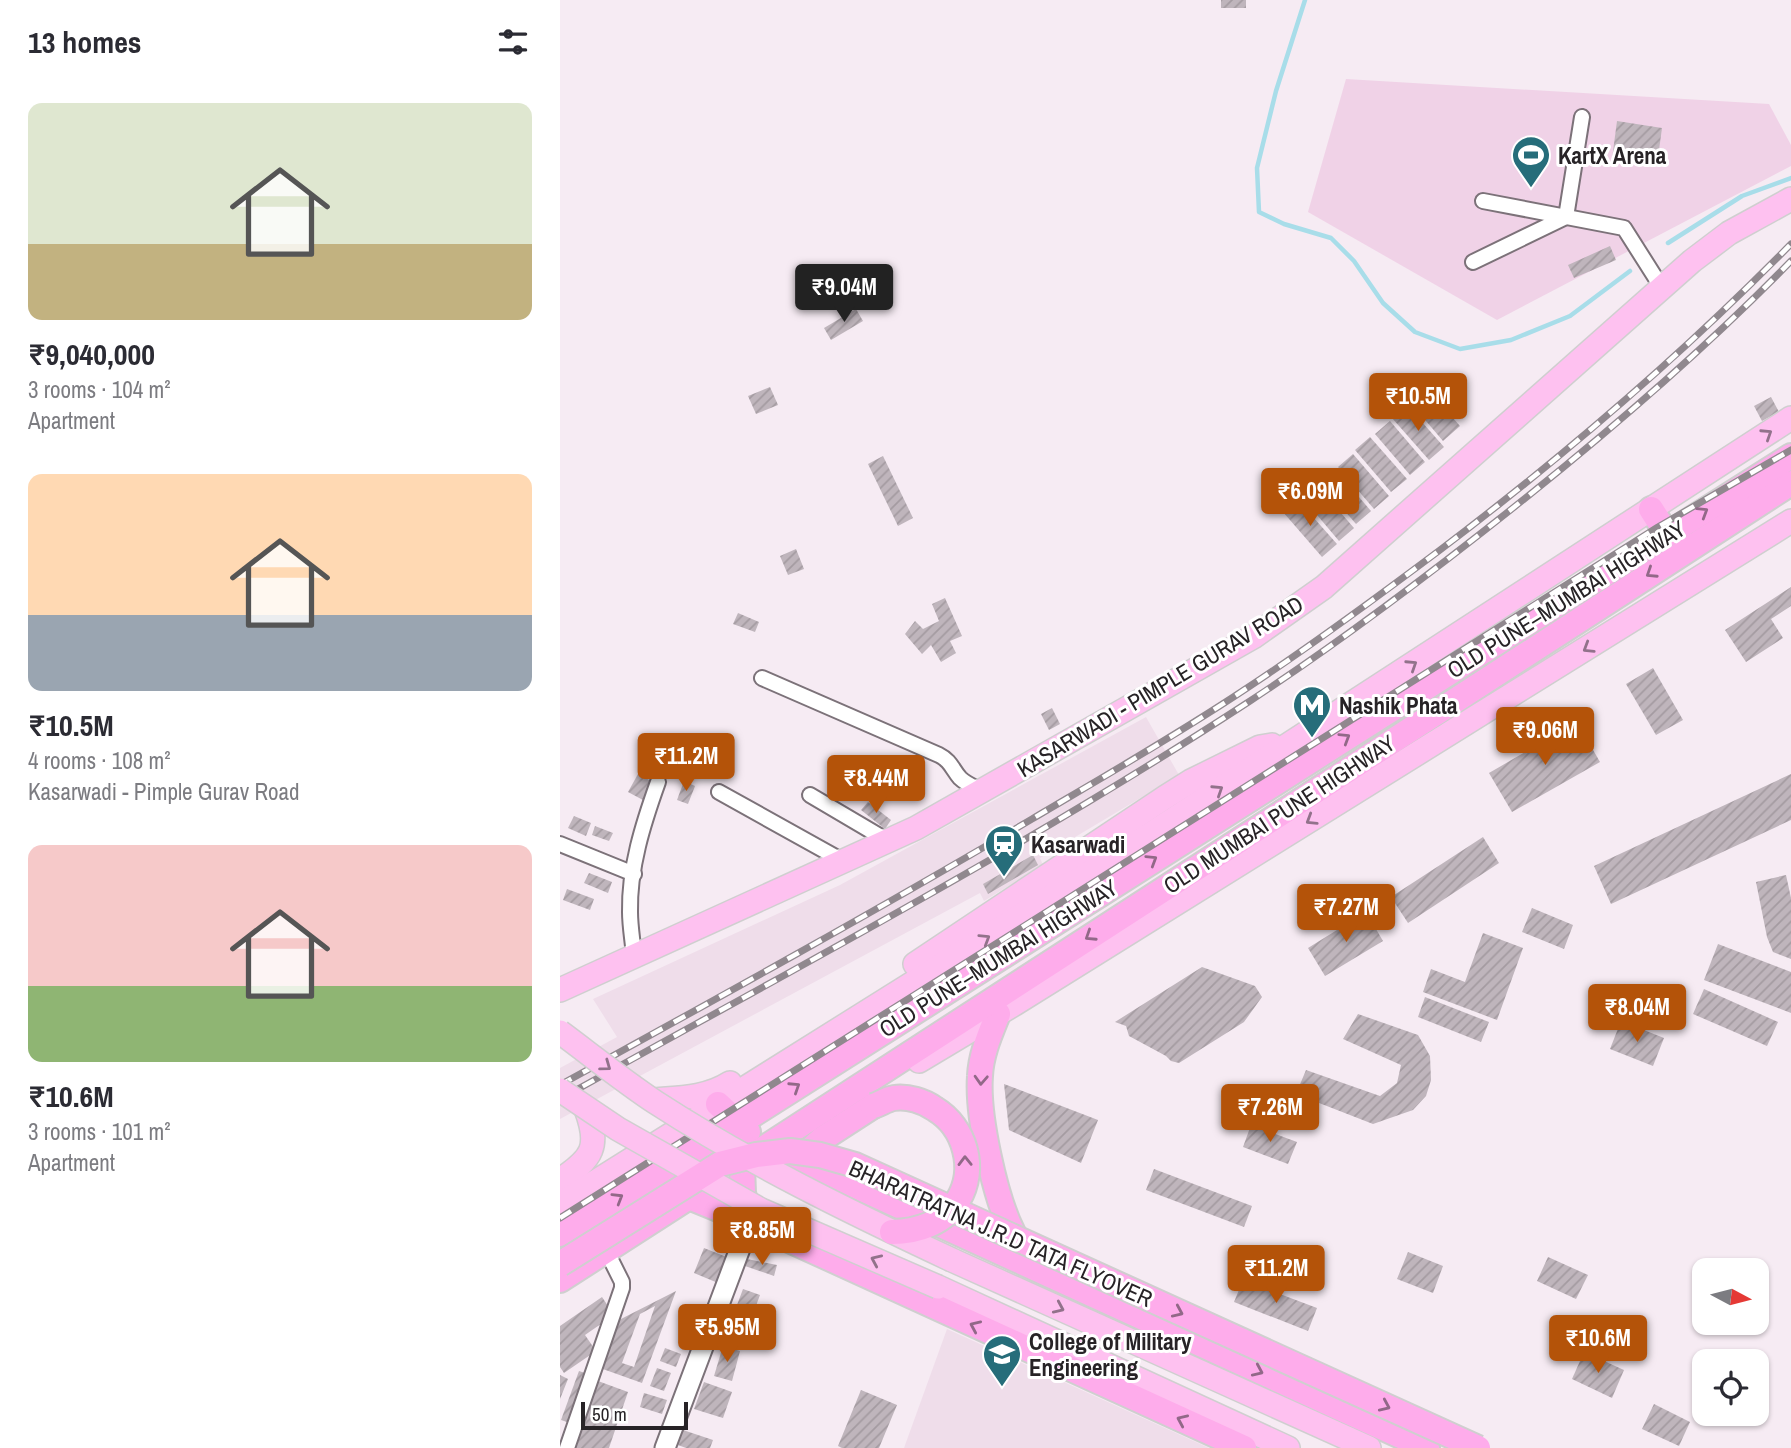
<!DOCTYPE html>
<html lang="en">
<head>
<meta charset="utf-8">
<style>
	body { margin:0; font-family:"Archivo Narrow",sans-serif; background:#f2f2f3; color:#2b2b33; height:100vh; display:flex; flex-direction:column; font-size:26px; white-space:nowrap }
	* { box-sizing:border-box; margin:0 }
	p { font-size:23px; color:#7c7c81 }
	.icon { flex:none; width:38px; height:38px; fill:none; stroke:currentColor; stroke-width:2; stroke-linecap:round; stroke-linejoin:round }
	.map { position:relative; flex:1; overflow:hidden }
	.panel { display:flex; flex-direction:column; background:#fff; width:560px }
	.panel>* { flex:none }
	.needle { width:46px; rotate:97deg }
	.controls { position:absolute; left:1132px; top:1258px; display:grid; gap:14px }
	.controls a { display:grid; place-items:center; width:77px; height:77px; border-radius:14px; background:#fff; box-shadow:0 2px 5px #0004; font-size:35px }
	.scale { position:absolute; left:21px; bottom:18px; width:107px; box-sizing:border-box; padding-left:7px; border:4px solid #272326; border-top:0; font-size:19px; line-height:24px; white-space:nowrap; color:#272326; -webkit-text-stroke:5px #fff; paint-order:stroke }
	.price { position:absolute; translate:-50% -60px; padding:0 16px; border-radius:7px; background:#b45309; color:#fff; font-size:23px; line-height:46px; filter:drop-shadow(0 2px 4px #0008) }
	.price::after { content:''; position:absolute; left:50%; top:42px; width:21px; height:16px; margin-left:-10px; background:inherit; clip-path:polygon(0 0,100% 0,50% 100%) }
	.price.selected { background:#222; color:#fff }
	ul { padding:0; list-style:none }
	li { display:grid; align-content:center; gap:14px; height:371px; padding:0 28px }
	li span { display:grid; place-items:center; height:217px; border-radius:14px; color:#555 }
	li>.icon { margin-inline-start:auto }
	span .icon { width:126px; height:126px; fill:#fffc; stroke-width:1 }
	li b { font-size:30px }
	h2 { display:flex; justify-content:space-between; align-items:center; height:84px; padding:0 28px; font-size:30px }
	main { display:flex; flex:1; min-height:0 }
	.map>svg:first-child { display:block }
	.built { fill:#efddea }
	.pitch { fill:#f0d2e7 }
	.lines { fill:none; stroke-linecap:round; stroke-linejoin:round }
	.stream { stroke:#a8dde9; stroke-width:4.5 }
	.building { fill:url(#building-hatch); fill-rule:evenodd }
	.minor-casing { stroke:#7c7279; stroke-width:18 }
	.tertiary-casing { stroke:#7c7279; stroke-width:23 }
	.primary-casing { stroke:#cfcfcf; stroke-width:26 }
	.trunk-casing { stroke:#cfcfcf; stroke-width:28 }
	.minor { stroke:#fff; stroke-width:14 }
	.tertiary { stroke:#fff; stroke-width:19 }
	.primary { stroke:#fec1f0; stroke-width:23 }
	.trunk { stroke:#feaceb; stroke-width:24 }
	.rail-casing { stroke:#90888e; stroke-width:7 }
	.rail { stroke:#fff; stroke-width:4.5; stroke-dasharray:13; stroke-linecap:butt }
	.primary-bridge-casing { stroke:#cfcfcf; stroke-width:26; stroke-linecap:butt }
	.trunk-bridge-casing { stroke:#cfcfcf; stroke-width:28; stroke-linecap:butt }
	.primary-bridge { stroke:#fec1f0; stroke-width:23 }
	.trunk-bridge { stroke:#feaceb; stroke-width:24 }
	.oneway { stroke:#92728b }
	.oneway2 { stroke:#926888 }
	.labels { text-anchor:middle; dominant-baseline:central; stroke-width:6; stroke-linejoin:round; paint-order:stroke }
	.poi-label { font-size:23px; font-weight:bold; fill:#272326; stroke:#fff; text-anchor:start }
	.street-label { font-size:23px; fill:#272326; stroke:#fff }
</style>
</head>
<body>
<main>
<section class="panel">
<h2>13 homes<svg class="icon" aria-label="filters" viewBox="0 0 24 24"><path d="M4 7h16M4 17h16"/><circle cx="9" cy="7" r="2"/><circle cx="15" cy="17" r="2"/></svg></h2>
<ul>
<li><span style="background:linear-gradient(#dfe7d0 65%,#c2b280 0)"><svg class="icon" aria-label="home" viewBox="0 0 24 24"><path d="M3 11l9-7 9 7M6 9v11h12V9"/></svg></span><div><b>₹9,040,000</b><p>3 rooms · 104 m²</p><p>Apartment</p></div></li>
<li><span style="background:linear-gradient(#ffd9b3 65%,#9aa5b1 0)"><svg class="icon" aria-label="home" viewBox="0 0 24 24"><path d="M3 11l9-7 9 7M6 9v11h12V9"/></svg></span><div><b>₹10.5M</b><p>4 rooms · 108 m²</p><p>Kasarwadi - Pimple Gurav Road</p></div></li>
<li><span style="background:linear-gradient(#f6c9c9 65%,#8fb573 0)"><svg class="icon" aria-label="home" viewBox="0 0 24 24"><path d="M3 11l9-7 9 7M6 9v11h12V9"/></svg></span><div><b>₹10.6M</b><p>3 rooms · 101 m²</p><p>Apartment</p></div></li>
</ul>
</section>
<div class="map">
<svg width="1231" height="1448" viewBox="0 0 1231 1448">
	<defs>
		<pattern id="building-hatch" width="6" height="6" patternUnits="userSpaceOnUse" patternTransform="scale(1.75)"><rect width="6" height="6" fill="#bfb5bc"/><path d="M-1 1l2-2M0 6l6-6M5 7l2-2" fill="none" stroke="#a49ba1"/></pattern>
	</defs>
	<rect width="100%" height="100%" fill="#f6ebf3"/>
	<g class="built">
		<polygon points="586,717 619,775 480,858 483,865 424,901 420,893 0,1119 0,1068 57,1037 33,999 280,885"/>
		<polygon points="387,1329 649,1448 344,1448"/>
	</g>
	<polygon class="pitch" points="786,79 1209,104 1231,145 1231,166 937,320 748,212"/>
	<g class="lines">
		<g class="stream">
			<polyline points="745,0 716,91 697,168 699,212 724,224 771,238 794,261 823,303 855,332 900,349 951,340 1010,316 1070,271"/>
			<polyline points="1108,243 1182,196 1231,178"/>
		</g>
	</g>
	<g class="building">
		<rect x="661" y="0" width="25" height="8"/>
		<polygon points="1057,121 1102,128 1097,165 1052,159"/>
		<polygon points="1050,246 1056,260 1014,278 1008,265"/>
		<polygon points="296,309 303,321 271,340 264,328"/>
		<polygon points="210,387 218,405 196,414 188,396"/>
		<polygon points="866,387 900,426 883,441 849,401"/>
		<polygon points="1211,397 1219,412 1202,421 1194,406"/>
		<polygon points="847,405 884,447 869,460 832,418"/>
		<polygon points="830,421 865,462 850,475 815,434"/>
		<polygon points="810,437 847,479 831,492 795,450"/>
		<polygon points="793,454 829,496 814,509 778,467"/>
		<polygon points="323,456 353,518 338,526 308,464"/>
		<polygon points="774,468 811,511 796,524 759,481"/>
		<polygon points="755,483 794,528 779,541 741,496"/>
		<polygon points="737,499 777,544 762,557 723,512"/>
		<polygon points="236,549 244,569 228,575 220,556"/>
		<polygon points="1231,587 1231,606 1211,619 1223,638 1186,662 1165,630"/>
		<polygon points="385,598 402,636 390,641 396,653 381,662 371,645 362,654 345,634 355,621 363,629 379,621 372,604"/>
		<polygon points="178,613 199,622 195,632 173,624"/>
		<polygon points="1093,668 1123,720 1096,735 1066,684"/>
		<polygon points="492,708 500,724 489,730 481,714"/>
		<polygon points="1017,722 1040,762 952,812 929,773"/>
		<polygon points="78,774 93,782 83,800 68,792"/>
		<polygon points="1231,774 1231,820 1051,904 1034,866"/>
		<polygon points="124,781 135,786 128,804 117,800"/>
		<polygon points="308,802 331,820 325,829 301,810"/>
		<polygon points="14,816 31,823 26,836 8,828"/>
		<polygon points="35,826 53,833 49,841 32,835"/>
		<polygon points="923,837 939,863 848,923 831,897"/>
		<polygon points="473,855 478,865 428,894 423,884"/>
		<polygon points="29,873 52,882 48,893 24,883"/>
		<polygon points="1226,875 1231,898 1231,959 1213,952 1207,937 1196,882"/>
		<polygon points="7,889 34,899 30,910 3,900"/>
		<polygon points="972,908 1013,925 1004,949 962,932"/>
		<polygon points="806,912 823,941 765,976 748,948"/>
		<polygon points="923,933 963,948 937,1020 863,992 871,969 905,982"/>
		<polygon points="1158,944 1231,972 1231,1013 1144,980"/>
		<polygon points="642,967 695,986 702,997 684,1022 619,1063 611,1061 606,1056 569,1036 566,1026 555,1022"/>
		<polygon points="1144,989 1218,1022 1207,1046 1133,1014"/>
		<polygon points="865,997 929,1022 921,1042 858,1017"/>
		<polygon points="798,1014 858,1035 870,1056 871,1080 866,1096 853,1110 813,1124 736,1094 746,1070 820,1096 837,1083 841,1065 783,1039"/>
		<polygon points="1061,1021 1104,1038 1093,1066 1050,1049"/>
		<polygon points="444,1084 538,1120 521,1163 449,1130"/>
		<polygon points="691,1125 737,1142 728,1164 683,1147"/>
		<polygon points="594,1169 692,1206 684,1227 586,1190"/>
		<polygon points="144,1248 169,1258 158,1283 134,1273"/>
		<polygon points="848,1252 883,1266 873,1293 837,1279"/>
		<polygon points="988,1257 1028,1275 1016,1299 977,1281"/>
		<polygon points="187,1259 217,1265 214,1276 185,1266"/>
		<polygon points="683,1280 757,1308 748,1331 674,1302"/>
		<polygon points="183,1289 200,1295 191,1319 174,1313"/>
		<path d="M116,1291L82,1383L40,1368L59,1320ZM95,1306L74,1367L62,1363L80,1314Z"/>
		<polygon points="42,1297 50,1309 44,1313 48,1319 25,1335 36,1351 4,1373 0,1367 0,1326"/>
		<polygon points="163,1346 180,1351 172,1381 154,1376"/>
		<polygon points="105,1348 121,1354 116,1367 100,1361"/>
		<polygon points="1024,1352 1064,1370 1052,1398 1012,1379"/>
		<polygon points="97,1368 111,1373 104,1391 90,1386"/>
		<polygon points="19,1371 31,1375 13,1424 1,1420"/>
		<polygon points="0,1375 8,1379 0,1399"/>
		<polygon points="38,1381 68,1392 49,1448 16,1448"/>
		<polygon points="144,1382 172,1392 163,1418 134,1409"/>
		<polygon points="301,1390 337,1405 319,1448 282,1448 278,1446"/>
		<polygon points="84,1393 107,1400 102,1414 80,1407"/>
		<polygon points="1094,1404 1130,1422 1119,1446 1082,1429"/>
		<polygon points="123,1430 153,1440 150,1448 126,1448 118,1445"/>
	</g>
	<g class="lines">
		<defs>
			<g id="minor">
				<polyline points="923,201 1064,228 1102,288"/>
				<polyline points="913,262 1006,217 1022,117"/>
				<path d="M202,678L379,755C391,761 392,769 400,778C406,784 414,787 422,791"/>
				<polyline points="159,792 283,861"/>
				<polyline points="250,795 328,841"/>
				<polyline points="0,844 74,874"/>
				<path d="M74,957C73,942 70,927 70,912C69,868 83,824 98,782"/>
				<polyline points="7,1448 62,1288 62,1282 46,1250"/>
			</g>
			<polyline id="tertiary" points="105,1448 190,1222"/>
			<g id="primary">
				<polyline points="355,964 604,798 631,781 700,747 712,745"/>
				<polyline points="0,990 356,828 693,637 764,587 1132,261 1169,233 1231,199"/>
				<polyline points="359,1061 456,1003 1231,521"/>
				<path d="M93,1100C119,1098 147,1098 170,1083"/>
				<path d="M0,1180C33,1158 40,1147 26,1109"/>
				<polyline points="0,1204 589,835 1231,418"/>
				<polyline points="392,1260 809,1448"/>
				<polyline points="378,1287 728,1448"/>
			</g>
			<g id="trunk">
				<polyline points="1091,509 1107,534"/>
				<path d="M438,1014C430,1034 421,1054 420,1076C417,1115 435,1198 453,1233C456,1239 462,1244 467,1250"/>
				<polyline points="158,1104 188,1132"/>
				<polyline points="181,1140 183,1193 189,1218"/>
				<polyline points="226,1154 867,1448"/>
				<polyline points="189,1158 1231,483"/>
				<polyline points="239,1160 262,1139 313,1106"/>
				<polyline points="129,1197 190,1222 684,1448"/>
				<polyline points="0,1234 178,1124 1231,456"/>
				<polyline points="0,1280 129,1197"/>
			</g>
		</defs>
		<use href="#minor" class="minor-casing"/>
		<use href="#tertiary" class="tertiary-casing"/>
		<use href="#primary" class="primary-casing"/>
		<use href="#trunk" class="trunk-casing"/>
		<use href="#minor" class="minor"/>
		<use href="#tertiary" class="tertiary"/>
		<use href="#primary" class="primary"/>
		<use href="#trunk" class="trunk"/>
		<defs>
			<g id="rail">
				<path d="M0,1085C158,998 316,911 472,819C543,777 615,736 684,690C751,646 816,598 880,550C1004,456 1122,355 1231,244"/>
				<path d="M0,1099C232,970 468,846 690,701C786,638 878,568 968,496C1060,422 1149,345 1231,261"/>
				<polyline points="0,1218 1098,527 1231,450"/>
			</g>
		</defs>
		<use href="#rail" class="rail-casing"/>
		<use href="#rail" class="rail"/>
		<defs>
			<g id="primary-bridge">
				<path d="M0,1032C31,1055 62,1080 95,1102C189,1163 290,1212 392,1260"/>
				<polyline points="0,1090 58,1129 201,1210 378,1287"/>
			</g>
			<g id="trunk-bridge">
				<path d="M313,1106C320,1104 327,1099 334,1098C348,1096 364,1101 375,1109C405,1127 417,1169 398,1200C385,1223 356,1232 332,1232"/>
				<polyline points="0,1264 160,1164 196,1155 230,1151 260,1155 295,1165 918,1448"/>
			</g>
		</defs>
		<use href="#primary-bridge" class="primary-bridge-casing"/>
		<use href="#trunk-bridge" class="trunk-bridge-casing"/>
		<use href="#primary-bridge" class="primary-bridge"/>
		<use href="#trunk-bridge" class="trunk-bridge"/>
	</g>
	<defs><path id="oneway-chevron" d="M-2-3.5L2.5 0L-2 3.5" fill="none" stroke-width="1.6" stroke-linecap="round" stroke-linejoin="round" transform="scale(1.75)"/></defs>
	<g class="oneway">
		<use href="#oneway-chevron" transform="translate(1207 434) rotate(-33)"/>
		<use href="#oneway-chevron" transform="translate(1028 648) rotate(148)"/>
		<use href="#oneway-chevron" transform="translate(852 665) rotate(-33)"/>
		<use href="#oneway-chevron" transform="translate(658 790) rotate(-33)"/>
		<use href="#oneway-chevron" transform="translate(751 820) rotate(148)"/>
		<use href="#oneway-chevron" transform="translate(425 939) rotate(-32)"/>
		<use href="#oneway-chevron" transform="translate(46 1066) rotate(36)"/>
		<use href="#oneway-chevron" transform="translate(316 1260) rotate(-156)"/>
		<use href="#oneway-chevron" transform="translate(499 1308) rotate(24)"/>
	</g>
	<g class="oneway2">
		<use href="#oneway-chevron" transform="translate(1143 512) rotate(-32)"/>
		<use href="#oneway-chevron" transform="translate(1091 573) rotate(147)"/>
		<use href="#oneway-chevron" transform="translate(785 738) rotate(-32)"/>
		<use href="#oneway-chevron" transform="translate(592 860) rotate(-32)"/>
		<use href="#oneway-chevron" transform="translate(530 936) rotate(147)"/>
		<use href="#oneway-chevron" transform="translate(421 1080) rotate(93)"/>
		<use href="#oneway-chevron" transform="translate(235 1087) rotate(-33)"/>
		<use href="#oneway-chevron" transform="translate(405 1161) rotate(-91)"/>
		<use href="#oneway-chevron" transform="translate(58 1198) rotate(-31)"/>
		<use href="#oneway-chevron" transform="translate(618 1312) rotate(24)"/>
		<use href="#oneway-chevron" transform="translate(415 1326) rotate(-156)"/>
		<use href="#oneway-chevron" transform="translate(698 1371) rotate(24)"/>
		<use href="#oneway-chevron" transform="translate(825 1406) rotate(24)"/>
		<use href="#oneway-chevron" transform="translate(622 1420) rotate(-156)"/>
	</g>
	<defs>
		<symbol id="stadium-pin" viewBox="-11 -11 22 30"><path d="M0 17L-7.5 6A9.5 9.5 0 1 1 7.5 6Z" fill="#266d7a" stroke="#fff"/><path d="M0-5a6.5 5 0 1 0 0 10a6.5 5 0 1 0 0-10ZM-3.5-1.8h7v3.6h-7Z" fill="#fff"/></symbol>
		<symbol id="metro-pin" viewBox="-11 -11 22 30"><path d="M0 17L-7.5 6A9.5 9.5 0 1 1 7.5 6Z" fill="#266d7a" stroke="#fff"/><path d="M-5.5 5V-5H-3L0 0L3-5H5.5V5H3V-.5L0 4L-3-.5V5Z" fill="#fff"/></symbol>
		<symbol id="station-pin" viewBox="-11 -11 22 30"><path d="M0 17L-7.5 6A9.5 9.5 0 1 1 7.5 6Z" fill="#266d7a" stroke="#fff"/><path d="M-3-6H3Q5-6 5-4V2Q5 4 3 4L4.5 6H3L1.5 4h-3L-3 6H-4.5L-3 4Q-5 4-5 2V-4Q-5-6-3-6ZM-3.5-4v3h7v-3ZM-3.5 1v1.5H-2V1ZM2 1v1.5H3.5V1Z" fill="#fff"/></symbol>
		<symbol id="university-pin" viewBox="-11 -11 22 30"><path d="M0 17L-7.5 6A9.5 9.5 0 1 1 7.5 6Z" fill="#266d7a" stroke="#fff"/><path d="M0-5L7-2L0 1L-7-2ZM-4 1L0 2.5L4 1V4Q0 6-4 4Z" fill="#fff"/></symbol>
	</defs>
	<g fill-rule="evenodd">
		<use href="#stadium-pin" x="949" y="133" width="44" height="60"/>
		<use href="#metro-pin" x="730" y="683" width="44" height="60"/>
		<use href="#station-pin" x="422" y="822" width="44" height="60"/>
		<use href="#university-pin" x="420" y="1332" width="44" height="60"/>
	</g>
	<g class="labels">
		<g class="poi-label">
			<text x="998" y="155">KartX Arena</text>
			<text x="779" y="705">Nashik Phata</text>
			<text x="471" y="844">Kasarwadi</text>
			<text x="469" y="1341">College of Military<tspan x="469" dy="26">Engineering</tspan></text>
		</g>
		<g class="street-label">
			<text transform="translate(1006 599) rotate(-32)">OLD PUNE–MUMBAI HIGHWAY</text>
			<text transform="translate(600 686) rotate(-31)">KASARWADI - PIMPLE GURAV ROAD</text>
			<text transform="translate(719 814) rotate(-33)">OLD MUMBAI PUNE HIGHWAY</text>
			<text transform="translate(438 958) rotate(-32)">OLD PUNE–MUMBAI HIGHWAY</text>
			<text transform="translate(441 1233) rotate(24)">BHARATRATNA J.R.D TATA FLYOVER</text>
		</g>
	</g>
</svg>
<div class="controls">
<a><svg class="needle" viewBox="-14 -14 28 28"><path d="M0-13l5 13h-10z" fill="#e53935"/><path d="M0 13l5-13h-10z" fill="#7c7c81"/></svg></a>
<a><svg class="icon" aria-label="locate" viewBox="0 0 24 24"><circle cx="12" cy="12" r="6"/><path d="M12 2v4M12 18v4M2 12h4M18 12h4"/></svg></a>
</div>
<div class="scale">50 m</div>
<b class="price selected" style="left:284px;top:324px">₹9.04M</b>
<b class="price" style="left:858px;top:433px">₹10.5M</b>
<b class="price" style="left:750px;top:528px">₹6.09M</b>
<b class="price" style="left:985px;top:767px">₹9.06M</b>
<b class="price" style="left:126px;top:793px">₹11.2M</b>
<b class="price" style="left:316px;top:815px">₹8.44M</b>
<b class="price" style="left:786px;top:944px">₹7.27M</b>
<b class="price" style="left:1077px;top:1044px">₹8.04M</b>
<b class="price" style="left:710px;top:1144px">₹7.26M</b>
<b class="price" style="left:202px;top:1267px">₹8.85M</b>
<b class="price" style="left:716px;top:1305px">₹11.2M</b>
<b class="price" style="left:167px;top:1364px">₹5.95M</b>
<b class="price" style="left:1038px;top:1375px">₹10.6M</b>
</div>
</main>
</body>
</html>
